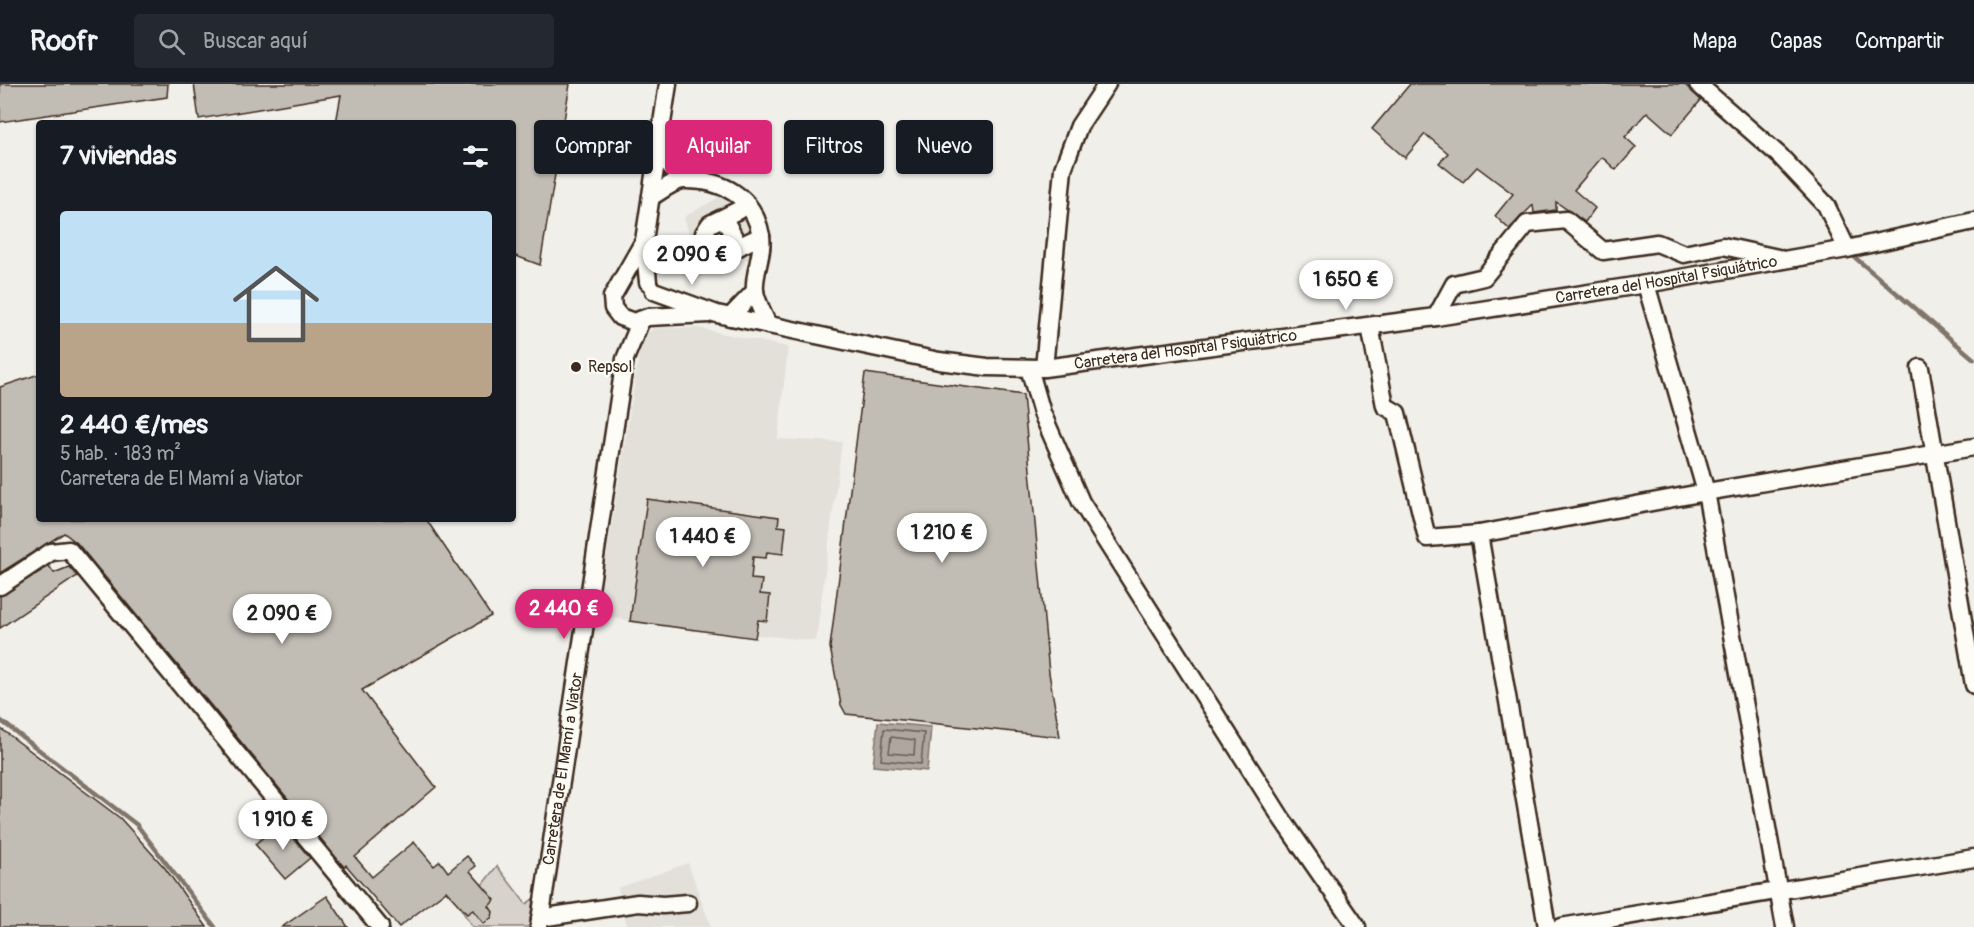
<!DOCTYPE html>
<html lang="es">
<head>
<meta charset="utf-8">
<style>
	body { margin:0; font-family:Pangolin,sans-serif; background:#242831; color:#f1f3f6; height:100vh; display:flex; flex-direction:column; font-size:22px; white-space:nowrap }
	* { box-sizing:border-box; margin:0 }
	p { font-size:20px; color:#9ea1a6 }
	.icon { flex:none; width:33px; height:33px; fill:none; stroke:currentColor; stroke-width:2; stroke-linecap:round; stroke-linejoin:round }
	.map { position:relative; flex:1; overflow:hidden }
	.panel { position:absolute; left:36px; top:36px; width:480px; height:402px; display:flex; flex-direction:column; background:#171b24; border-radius:6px; box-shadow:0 2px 4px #0004 }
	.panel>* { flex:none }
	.banner { position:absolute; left:534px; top:36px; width:570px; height:54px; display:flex; gap:12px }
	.price { position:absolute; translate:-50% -51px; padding:0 14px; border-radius:21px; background:#fff; color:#222; font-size:20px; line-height:39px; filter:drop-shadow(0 2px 3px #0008) }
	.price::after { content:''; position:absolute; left:50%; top:36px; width:18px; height:14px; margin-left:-9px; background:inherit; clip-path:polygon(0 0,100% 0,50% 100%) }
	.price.on { background:#db2777; color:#fff }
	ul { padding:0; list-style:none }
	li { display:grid; align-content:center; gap:12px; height:318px; padding:0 24px }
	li+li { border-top:2px solid #363941 }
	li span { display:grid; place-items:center; height:186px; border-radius:6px; color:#555 }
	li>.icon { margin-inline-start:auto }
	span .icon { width:108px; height:108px; fill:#fffc; stroke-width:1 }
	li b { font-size:26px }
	h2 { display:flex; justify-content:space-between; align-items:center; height:72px; padding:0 24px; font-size:26px }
	.chip { padding:0 21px; border-radius:6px; background:#171b24; box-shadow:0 2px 4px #0004; font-size:21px; line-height:54px }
	.chip.on { background:#db2777; color:#fff }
	header { display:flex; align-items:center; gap:36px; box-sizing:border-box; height:84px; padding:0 30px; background:#171b24; border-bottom:2px solid #363941 }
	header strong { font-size:28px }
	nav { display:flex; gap:33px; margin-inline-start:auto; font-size:21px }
	.search { width:420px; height:54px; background:#242831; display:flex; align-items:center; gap:15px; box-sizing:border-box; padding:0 21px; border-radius:6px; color:#9ea1a6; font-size:22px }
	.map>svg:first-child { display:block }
	.built { fill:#e3e0da }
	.green { fill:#d7d2cc; stroke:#897e75; stroke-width:1.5 }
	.water { fill:#aea69f; stroke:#80746b; stroke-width:1.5 }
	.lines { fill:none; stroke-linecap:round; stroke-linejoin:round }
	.shore { stroke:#695c52; stroke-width:1.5 }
	.stream { stroke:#80746b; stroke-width:4.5 }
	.building { fill:#c1bcb4; stroke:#3b2a1e; stroke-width:1.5 }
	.minor-casing { stroke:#3b2a1e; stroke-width:21 }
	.minor { stroke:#fdfcf7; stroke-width:16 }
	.poi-dot { fill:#3b2a1e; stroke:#fdfcf7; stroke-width:2 }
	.labels { text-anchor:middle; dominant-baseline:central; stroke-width:4.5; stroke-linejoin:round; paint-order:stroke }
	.street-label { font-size:16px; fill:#3b2a1e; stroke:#fdfcf7 }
	.poi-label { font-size:16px; fill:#3b2a1e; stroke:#fdfcf7; text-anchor:start }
</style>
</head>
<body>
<header>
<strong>Roofr</strong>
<div class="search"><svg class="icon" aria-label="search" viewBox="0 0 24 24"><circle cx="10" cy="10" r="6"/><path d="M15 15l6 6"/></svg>Buscar aquí</div>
<nav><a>Mapa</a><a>Capas</a><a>Compartir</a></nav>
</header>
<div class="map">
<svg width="1974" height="843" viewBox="0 0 1974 843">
	<rect width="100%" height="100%" fill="#f1efea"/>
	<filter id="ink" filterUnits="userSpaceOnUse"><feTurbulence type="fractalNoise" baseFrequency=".0167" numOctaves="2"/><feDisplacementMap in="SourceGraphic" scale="12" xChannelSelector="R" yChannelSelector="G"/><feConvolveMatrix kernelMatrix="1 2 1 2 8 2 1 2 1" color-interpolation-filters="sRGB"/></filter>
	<g filter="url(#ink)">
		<g class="built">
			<polygon points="724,110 738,119 754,153 753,172 721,189 703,181 690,154 684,133"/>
			<polygon points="655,244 698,244 788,263 778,355 842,358 816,557 630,537 597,531 642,252"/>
			<polygon points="688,779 711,843 627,843 618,804"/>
		</g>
		<polygon class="green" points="497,782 526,820 533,815 529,843 472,843 458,820 482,801"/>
		<polygon class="water" points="878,638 931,643 927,687 873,682"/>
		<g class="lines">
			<g class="shore">
				<polygon points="884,645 924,649 921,680 881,676"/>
				<polygon points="891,653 915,656 914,671 889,669"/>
			</g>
			<g class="stream">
				<polyline points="1852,171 1974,275"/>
				<polyline points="0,636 137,741 215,843"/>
			</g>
		</g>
		<g class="building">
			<polygon points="0,0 168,0 167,13 0,38"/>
			<polygon points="194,0 570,0 540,181 513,171 513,39 336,39 341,11 199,35"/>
			<polygon points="1410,0 1684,0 1701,16 1672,50 1647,28 1625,53 1636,63 1616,86 1602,73 1574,106 1595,124 1585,138 1556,118 1556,126 1534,129 1533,121 1509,145 1495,132 1513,110 1477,83 1463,98 1439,79 1448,69 1425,50 1405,74 1372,45"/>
			<polygon points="865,289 1023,311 1049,589 1060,653 846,630 841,621 830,563"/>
			<polygon points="39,290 39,435 426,435 491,532 362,606 436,703 355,773 372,793 414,758 434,782 440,777 448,788 467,772 476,782 470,787 495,816 489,822 493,828 492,833 484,840 473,826 467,830 446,807 399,843 346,781 344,783 77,459 64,449 0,489 0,303"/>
			<polygon points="647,415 779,433 778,442 786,443 783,470 767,468 766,474 753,473 751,495 762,496 760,510 770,511 767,537 758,536 755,554 630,537"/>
			<polygon points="49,482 54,489 69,483 77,492 0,544 0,512"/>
			<polygon points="0,644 120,734 165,784 207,843 0,843"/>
			<polygon points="281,739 310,774 285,795 255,760"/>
			<polygon points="327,812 348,843 282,843"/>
		</g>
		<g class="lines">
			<defs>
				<g id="minor">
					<polyline points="1698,0 1780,72 1826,121 1847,165"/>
					<polyline points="658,66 681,96"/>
					<path d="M651,113C660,108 673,97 683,96C722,95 754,112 761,152C764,171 753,189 755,207C756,217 764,231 768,241"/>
					<polyline points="747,122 710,140 704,149 713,167 723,170 761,152"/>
					<polyline points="724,134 739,163"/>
					<polyline points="644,157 612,213 613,224 620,233 634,238 648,233 709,230"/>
					<polyline points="648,198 644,157 668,0"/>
					<polyline points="1646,200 1706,408 1785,843"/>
					<path id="s1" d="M654,207L717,230L939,277L987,283L1044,284L1436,233L1646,200L1847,165L1974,137"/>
					<polyline points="730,233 755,207"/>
					<polyline points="1436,233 1454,200 1484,193 1527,140 1566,136 1603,167 1657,159 1684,170 1723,162 1778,174"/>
					<polyline points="1370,242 1385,322 1397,329 1427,454 1479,450 1706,408 1974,363"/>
					<polyline points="1029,284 1042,329 1081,418 1282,735 1357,843"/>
					<polyline points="1044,284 1063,85 1079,42 1107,0"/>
					<polyline points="1920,284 1974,601"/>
					<polyline points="1479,450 1547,843"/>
					<polyline points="0,502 51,468 69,466 380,843"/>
					<polyline points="540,834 638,819 663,821 688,819"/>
					<path id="s2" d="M539,843L625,275L641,236"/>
					<polyline points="1561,843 1974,774"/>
				</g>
			</defs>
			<use href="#minor" class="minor-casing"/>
			<use href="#minor" class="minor"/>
		</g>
	</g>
	<circle class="poi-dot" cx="576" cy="283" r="6"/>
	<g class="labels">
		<g class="street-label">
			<text stroke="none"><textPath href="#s1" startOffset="1028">Carretera del Hospital Psiquiátrico</textPath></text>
			<text stroke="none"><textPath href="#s1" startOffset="542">Carretera del Hospital Psiquiátrico</textPath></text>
			<text stroke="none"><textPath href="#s2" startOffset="160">Carretera de El Mamí a Viator</textPath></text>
		</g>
		<g class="poi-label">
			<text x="588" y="283">Repsol</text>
		</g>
	</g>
</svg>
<b class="price" style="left:692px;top:202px">2 090 €</b>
<b class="price" style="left:1346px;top:227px">1 650 €</b>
<b class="price" style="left:942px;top:480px">1 210 €</b>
<b class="price" style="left:703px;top:484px">1 440 €</b>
<b class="price on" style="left:564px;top:556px">2 440 €</b>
<b class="price" style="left:282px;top:561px">2 090 €</b>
<b class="price" style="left:283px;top:767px">1 910 €</b>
<div class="banner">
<a class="chip">Comprar</a>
<a class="chip on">Alquilar</a>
<a class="chip">Filtros</a>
<a class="chip">Nuevo</a>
</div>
<section class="panel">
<h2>7 viviendas<svg class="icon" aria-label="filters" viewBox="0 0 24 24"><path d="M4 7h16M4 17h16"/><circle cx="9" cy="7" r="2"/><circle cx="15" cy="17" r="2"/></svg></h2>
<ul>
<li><span style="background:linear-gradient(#bfe0f5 60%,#b9a48a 0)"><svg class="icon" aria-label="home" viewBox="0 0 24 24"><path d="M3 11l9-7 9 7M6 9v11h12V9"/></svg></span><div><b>2 440 €/mes</b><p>5 hab. · 183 m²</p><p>Carretera de El Mamí a Viator</p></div></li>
</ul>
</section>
</div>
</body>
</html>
